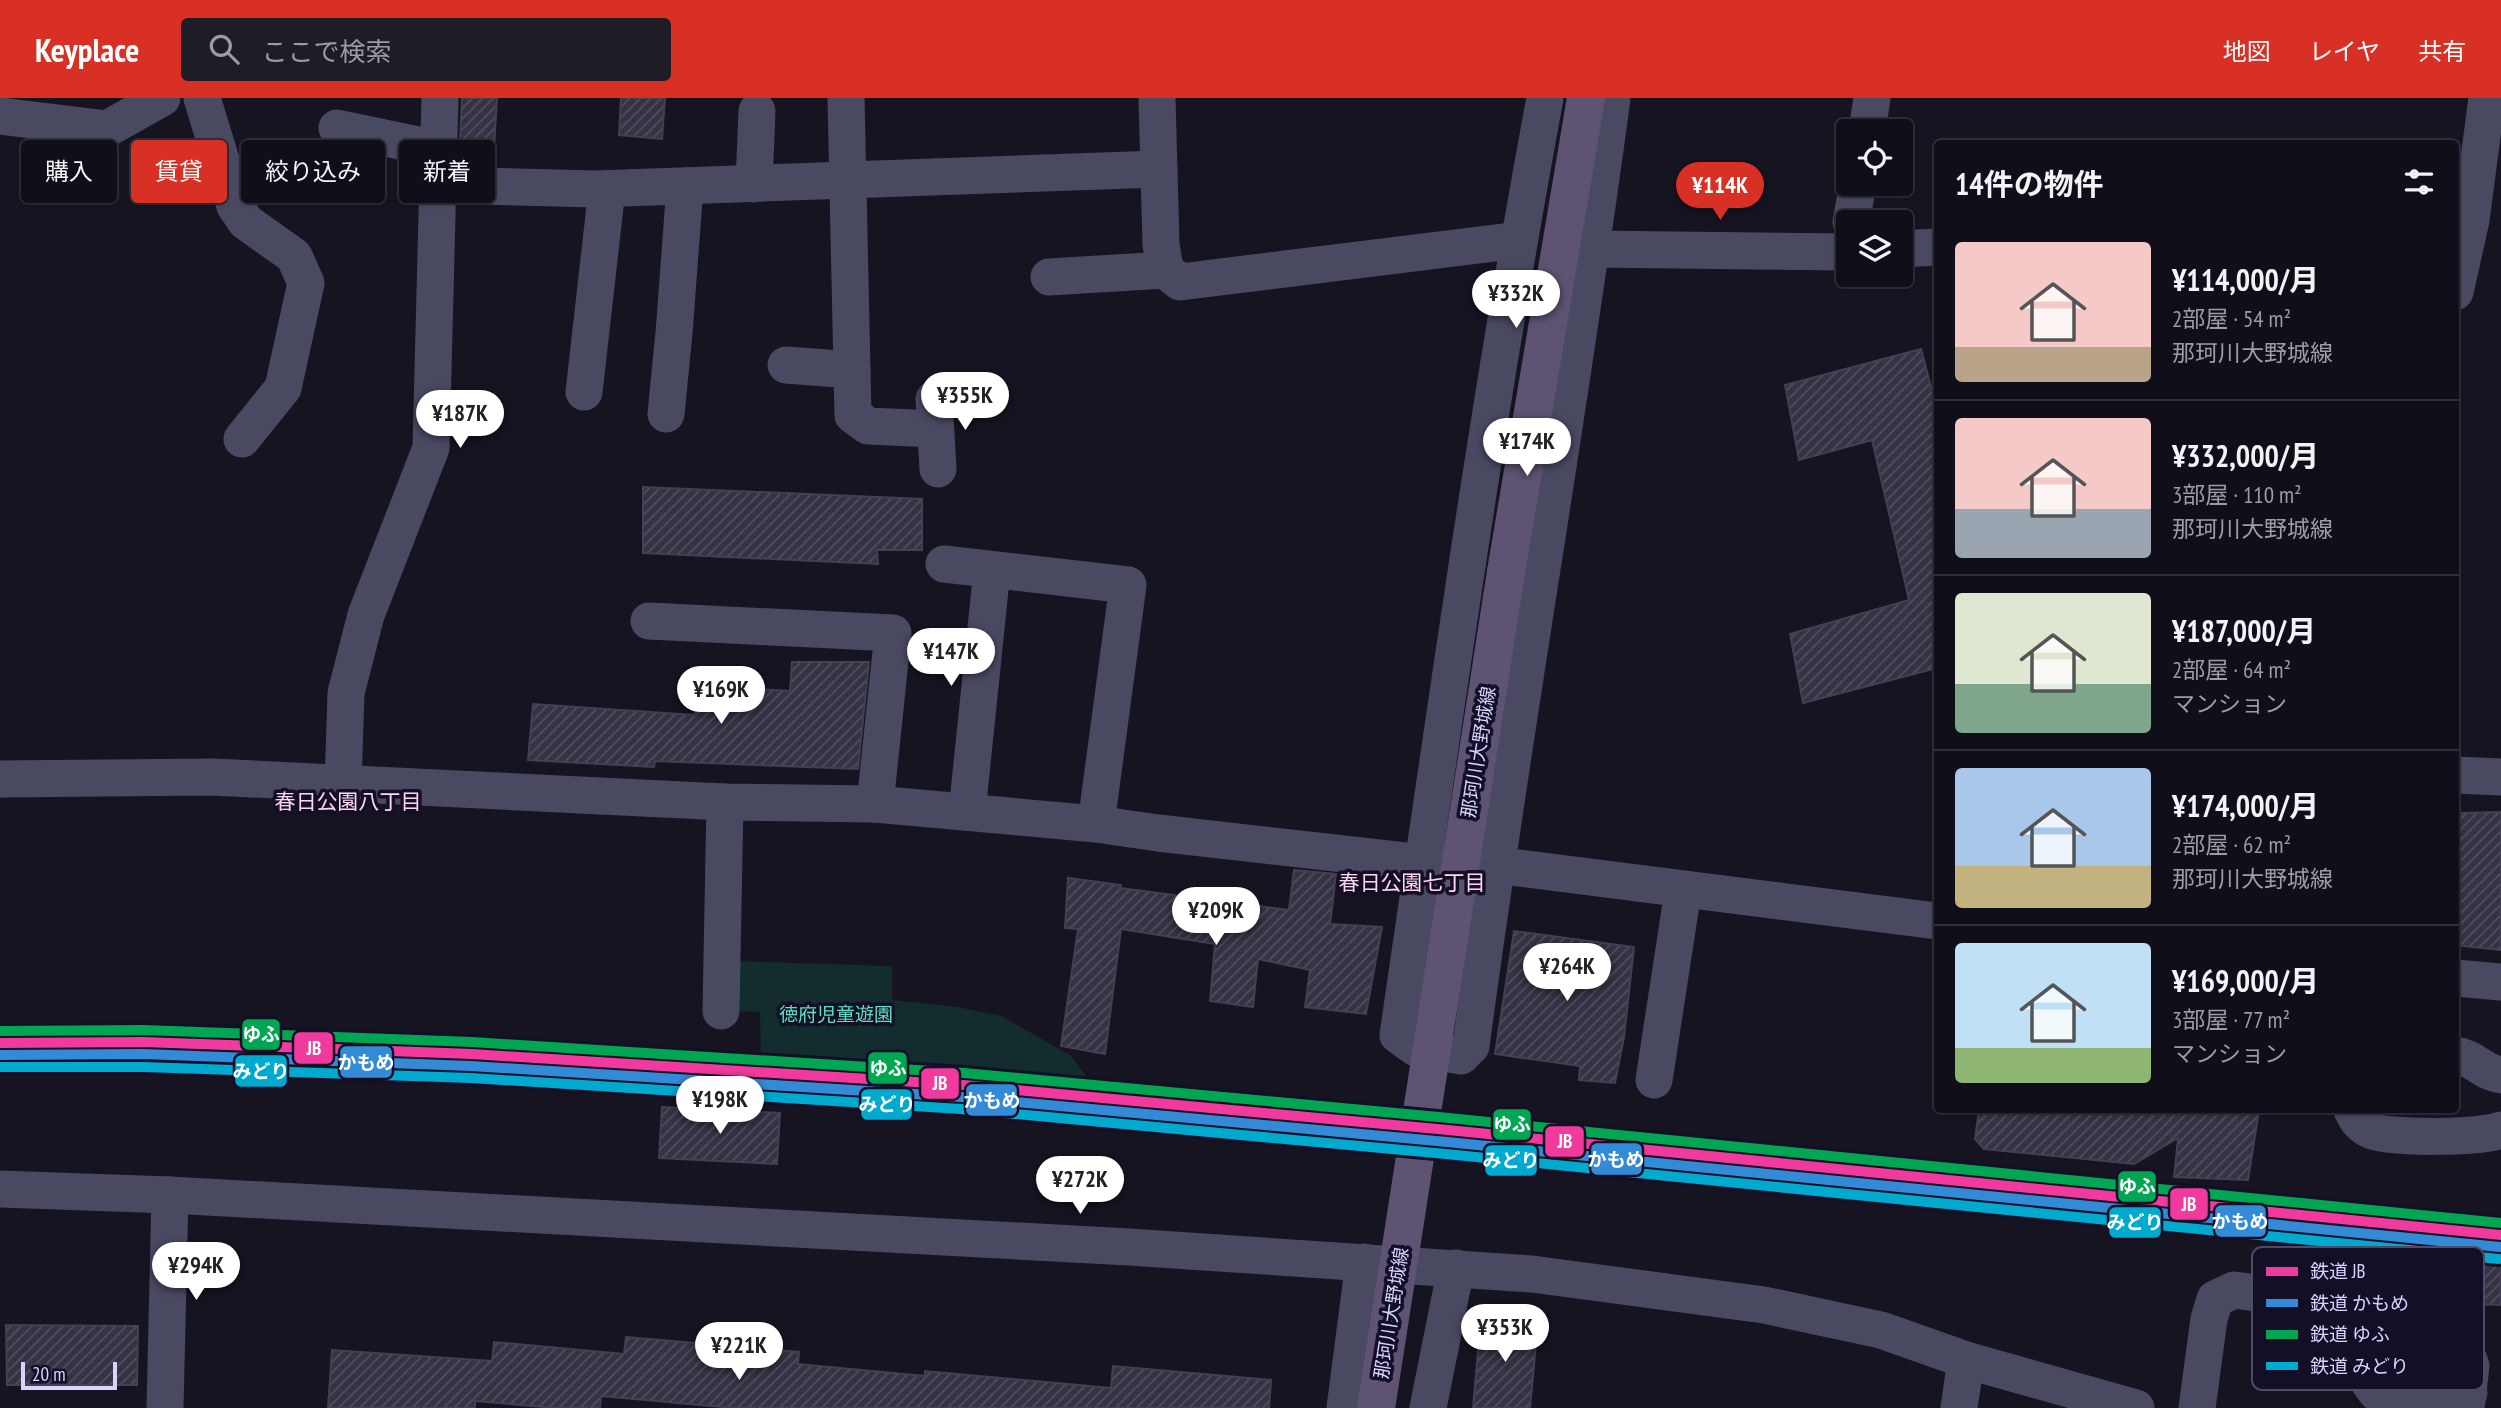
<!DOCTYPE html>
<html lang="ja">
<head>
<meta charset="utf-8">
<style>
	body { margin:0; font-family:"PT Sans Narrow","Noto Sans JP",sans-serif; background:#1e1d26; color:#f1f3f6; height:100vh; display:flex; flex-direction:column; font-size:26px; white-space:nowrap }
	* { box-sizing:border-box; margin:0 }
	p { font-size:23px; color:#9c9ca2 }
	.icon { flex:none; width:38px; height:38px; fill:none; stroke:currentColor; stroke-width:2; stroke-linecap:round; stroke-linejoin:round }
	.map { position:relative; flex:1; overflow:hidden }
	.panel { position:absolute; left:1934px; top:42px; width:525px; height:973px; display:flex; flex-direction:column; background:#100f19; border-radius:7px; box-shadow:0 2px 5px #0004,0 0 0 2px #302f38 }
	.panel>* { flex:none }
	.banner { position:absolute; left:21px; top:42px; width:665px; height:63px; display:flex; gap:14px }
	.buttons { position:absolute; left:1836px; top:21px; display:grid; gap:14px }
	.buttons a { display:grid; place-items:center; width:77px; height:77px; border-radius:7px; background:#100f19; box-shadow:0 2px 5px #0004,0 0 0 2px #302f38; font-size:35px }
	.scale { position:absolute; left:21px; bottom:18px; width:96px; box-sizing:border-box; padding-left:7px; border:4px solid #d9d4ff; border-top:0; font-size:19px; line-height:24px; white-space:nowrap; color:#d9d4ff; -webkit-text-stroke:5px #130f26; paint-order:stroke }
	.price { position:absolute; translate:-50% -60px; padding:0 16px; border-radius:24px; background:#fff; color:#222; font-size:23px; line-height:46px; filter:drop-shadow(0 2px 4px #0008) }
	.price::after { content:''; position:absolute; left:50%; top:42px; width:21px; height:16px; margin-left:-10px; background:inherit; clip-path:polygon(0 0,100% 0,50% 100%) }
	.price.on { background:#d93025; color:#fff }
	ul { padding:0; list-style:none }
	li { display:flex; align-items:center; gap:21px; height:175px; padding:0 21px }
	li+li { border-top:2px solid #302f38 }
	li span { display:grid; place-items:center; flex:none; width:196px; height:140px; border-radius:7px; color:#555 }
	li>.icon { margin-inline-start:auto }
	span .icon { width:84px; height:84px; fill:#fffc; stroke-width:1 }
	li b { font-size:30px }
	h2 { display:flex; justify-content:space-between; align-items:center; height:84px; padding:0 21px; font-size:30px }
	.tag { padding:0 24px; border-radius:7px; background:#100f19; box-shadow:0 2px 5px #0004,0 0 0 2px #302f38; font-size:24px; line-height:63px }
	.tag.on { background:#d93025; color:#fff }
	header { display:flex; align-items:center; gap:42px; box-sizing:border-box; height:98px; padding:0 35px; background:#d93025; color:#fff }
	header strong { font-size:33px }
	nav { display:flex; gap:38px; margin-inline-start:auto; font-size:24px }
	.search { width:490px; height:63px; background:#1e1d26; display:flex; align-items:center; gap:18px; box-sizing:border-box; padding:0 24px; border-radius:7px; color:#9c9ca2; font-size:26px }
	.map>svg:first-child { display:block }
	.green { fill:#132c2d }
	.building { fill:url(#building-hatch); stroke:#433f54; stroke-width:2 }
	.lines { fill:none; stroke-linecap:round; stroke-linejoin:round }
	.minor { stroke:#4a4962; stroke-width:37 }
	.major { stroke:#5e5373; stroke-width:38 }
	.major-bridge { stroke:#5e5373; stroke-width:38 }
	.rail-1-casing { stroke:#130f26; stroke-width:16 }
	.rail-2-casing { stroke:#130f26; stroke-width:16 }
	.rail-3-casing { stroke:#130f26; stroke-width:16 }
	.rail-4-casing { stroke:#130f26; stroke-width:16 }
	.rail-1 { stroke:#f13a9d; stroke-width:10 }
	.rail-2 { stroke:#338bd7; stroke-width:10 }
	.rail-3 { stroke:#00a651; stroke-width:10 }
	.rail-4 { stroke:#00a9ce; stroke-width:10 }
	.labels { text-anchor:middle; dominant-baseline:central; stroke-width:7; stroke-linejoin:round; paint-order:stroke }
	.street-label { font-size:19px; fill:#d9d4ff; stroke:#130f26 }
	.park-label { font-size:19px; fill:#5fe0c0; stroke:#130f26 }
	.neighbourhood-label { font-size:21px; fill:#ffd6f0; stroke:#130f26 }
	.key { fill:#130f26; stroke:#4e4a67; stroke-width:2 }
	.key-label { font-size:19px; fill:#d9d4ff }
	.line-badge { stroke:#130f26; stroke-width:2.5 }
	.badge-label { font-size:19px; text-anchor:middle; font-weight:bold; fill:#fff }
</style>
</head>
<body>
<header>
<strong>Keyplace</strong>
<div class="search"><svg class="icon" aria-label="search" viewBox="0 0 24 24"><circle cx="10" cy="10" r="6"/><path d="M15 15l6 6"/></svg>ここで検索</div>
<nav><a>地図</a><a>レイヤ</a><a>共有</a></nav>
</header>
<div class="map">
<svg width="2501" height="1310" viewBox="0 0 2501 1310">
	<defs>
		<pattern id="building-hatch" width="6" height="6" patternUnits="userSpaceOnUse" patternTransform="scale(1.75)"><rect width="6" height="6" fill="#343243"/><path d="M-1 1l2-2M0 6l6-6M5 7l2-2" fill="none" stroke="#514f5f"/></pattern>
	</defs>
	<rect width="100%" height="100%" fill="#161421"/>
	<polygon class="green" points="733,863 892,868 892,902 958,909 1001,918 1070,957 1090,983 761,961 760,914 730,913"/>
	<g class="building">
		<polygon points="462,0 497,0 493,67 459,67"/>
		<polygon points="621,0 665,0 662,41 619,37"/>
		<polygon points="1921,251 1937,312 1937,570 1803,605 1790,536 1909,502 1872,342 1799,362 1785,287"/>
		<polygon points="643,389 922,401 922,452 877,452 878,466 643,455"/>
		<polygon points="792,564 869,564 858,671 655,663 654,669 528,662 533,606 695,617 697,587 790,593"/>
		<polygon points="2501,714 2501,852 2455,847 2455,735 2462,715"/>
		<polygon points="1294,772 1336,776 1330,826 1382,829 1366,916 1305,909 1310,872 1258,861 1253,909 1210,903 1215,846 1121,831 1105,956 1061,948 1078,831 1065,830 1068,780 1121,787 1120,790 1289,812"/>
		<polygon points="1514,833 1634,849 1624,939 1615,985 1579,982 1580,968 1495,956"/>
		<polygon points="662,1009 780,1015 777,1066 659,1060"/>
		<polygon points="1979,1012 2259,1012 2248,1082 2174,1079 2178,1040 2134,1066 1984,1051 1975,1041"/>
		<polygon points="2482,1126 2501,1126 2501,1207 2475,1206"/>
		<polygon points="1481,1219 1538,1224 1530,1310 1473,1310"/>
		<polygon points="6,1227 138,1228 137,1287 7,1287"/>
		<polygon points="626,1239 799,1254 798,1266 925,1278 925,1273 1111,1290 1113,1268 1271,1282 1269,1310 733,1310 601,1298 600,1310 555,1310 475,1303 475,1310 328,1310 332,1252 492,1263 494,1244 624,1256"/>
	</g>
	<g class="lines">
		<g class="minor">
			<polyline points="202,0 235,108 246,124 294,158 306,185 283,290 242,341"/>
			<polyline points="846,0 853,317 868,328 935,331"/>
			<polyline points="1157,0 1161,146 1165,172 1180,184 1519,142"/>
			<path d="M1545,0C1487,311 1444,624 1398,937L1416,950L1461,958L1471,948C1513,631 1570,317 1612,0"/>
			<polyline points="0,18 107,31 162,0"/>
			<polyline points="337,30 438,51"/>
			<polyline points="1867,33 1872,0"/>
			<polyline points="754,86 757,13"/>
			<polyline points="438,87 596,91 1159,71"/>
			<polyline points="1851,124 1858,86"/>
			<polyline points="1592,151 1848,154"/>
			<polyline points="1900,151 1937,149"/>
			<polyline points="1049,179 1165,172"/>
			<polyline points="2455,194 2471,122 2487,0"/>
			<polyline points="786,267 852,272"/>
			<polyline points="584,294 607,91"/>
			<polyline points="934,301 938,371"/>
			<polyline points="666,316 674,235 685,88"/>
			<polyline points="944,466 1128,487 1096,726"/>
			<polyline points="649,523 893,535 875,706"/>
			<polyline points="2455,677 2501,679"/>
			<polyline points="0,681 212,679 725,704 875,706 1096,726 1158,735 1423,765 1495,767 1937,823"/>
			<polyline points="343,687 346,595 366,517 431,350 440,0"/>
			<polyline points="967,714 992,472"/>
			<polyline points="2455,880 2501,884"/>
			<polyline points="721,913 725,704"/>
			<path d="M2455,957C2473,959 2484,975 2501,977"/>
			<polyline points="1654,982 1683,793"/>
			<path d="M2352,1012C2356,1021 2360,1027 2370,1032C2387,1041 2483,1040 2501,1032"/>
			<polyline points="0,1091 170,1097 1129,1149 1532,1176 1764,1207 1881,1232 1966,1262 2136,1310"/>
			<polyline points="2362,1215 2354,1263 2376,1294 2410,1304 2452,1303 2469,1295"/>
			<polyline points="165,1310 170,1097"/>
			<polyline points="1345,1310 1364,1164"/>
			<polyline points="1428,1310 1456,1170"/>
			<polyline points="1959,1310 1966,1262"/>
			<polyline points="2197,1310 2209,1221 2215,1201 2234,1192 2338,1206 2457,1247 2466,1254 2471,1268 2466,1310"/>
		</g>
		<polyline class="major" points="1506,474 1586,0"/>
		<polyline class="major-bridge" points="1376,1310 1506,474"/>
		<defs>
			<polyline id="rail-1" points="0,945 143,944 472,956 963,987 1448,1032 2501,1137"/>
			<polyline id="rail-2" points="0,957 143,956 471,968 962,999 1447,1044 2500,1149"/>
			<polyline id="rail-3" points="0,933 143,932 472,944 964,975 1449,1020 2501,1125"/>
			<polyline id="rail-4" points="0,969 143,969 471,980 961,1011 1446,1056 2499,1161"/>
		</defs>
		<use href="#rail-1" class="rail-1-casing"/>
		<use href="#rail-2" class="rail-2-casing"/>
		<use href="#rail-3" class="rail-3-casing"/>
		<use href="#rail-4" class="rail-4-casing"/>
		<use href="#rail-1" class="rail-1"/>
		<use href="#rail-2" class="rail-2"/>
		<use href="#rail-3" class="rail-3"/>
		<use href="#rail-4" class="rail-4"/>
	</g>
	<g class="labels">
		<g class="street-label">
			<text transform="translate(1478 654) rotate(-81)">那珂川大野城線</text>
			<text transform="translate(1391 1215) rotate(-81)">那珂川大野城線</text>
		</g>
		<g class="park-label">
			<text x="836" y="916">徳府児童遊園</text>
		</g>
		<g class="neighbourhood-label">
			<text x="348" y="703">春日公園八丁目</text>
			<text x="1412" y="784">春日公園七丁目</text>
		</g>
	</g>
	<rect x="2252" y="1149" width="232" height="143" rx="10" class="key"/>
	<rect x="2266" y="1169" width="32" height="9" fill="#f13a9d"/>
	<rect x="2266" y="1201" width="32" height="8" fill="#338bd7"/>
	<rect x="2266" y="1232" width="32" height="9" fill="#00a651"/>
	<rect x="2266" y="1264" width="32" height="8" fill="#00a9ce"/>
	<g class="key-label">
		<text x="2310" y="1180">鉄道 JB</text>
		<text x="2310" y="1212">鉄道 かもめ</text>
		<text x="2310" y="1243">鉄道 ゆふ</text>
		<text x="2310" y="1275">鉄道 みどり</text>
	</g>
	<g class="line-badge">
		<rect x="241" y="920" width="40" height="33" rx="7" fill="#00a651"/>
		<rect x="293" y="933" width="41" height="34" rx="7" fill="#f13a9d"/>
		<rect x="339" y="947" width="54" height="34" rx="7" fill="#338bd7"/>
		<rect x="867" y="953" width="41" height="34" rx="7" fill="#00a651"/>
		<rect x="234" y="956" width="54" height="34" rx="7" fill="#00a9ce"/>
		<rect x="920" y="969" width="40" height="33" rx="7" fill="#f13a9d"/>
		<rect x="965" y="985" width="53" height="34" rx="7" fill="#338bd7"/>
		<rect x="860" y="990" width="53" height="33" rx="7" fill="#00a9ce"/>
		<rect x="1492" y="1010" width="40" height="33" rx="7" fill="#00a651"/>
		<rect x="1544" y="1027" width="41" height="33" rx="7" fill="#f13a9d"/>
		<rect x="1590" y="1044" width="53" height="34" rx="7" fill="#338bd7"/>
		<rect x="1484" y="1046" width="54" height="33" rx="7" fill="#00a9ce"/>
		<rect x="2117" y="1072" width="40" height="33" rx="7" fill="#00a651"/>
		<rect x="2169" y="1089" width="40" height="34" rx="7" fill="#f13a9d"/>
		<rect x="2214" y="1106" width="53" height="34" rx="7" fill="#338bd7"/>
		<rect x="2108" y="1108" width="54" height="33" rx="7" fill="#00a9ce"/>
	</g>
	<g class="badge-label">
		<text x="261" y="943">ゆふ</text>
		<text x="314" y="957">JB</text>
		<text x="366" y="971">かもめ</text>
		<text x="888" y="977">ゆふ</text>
		<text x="261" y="980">みどり</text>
		<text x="940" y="992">JB</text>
		<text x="992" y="1009">かもめ</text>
		<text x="887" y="1013">みどり</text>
		<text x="1512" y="1033">ゆふ</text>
		<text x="1565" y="1050">JB</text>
		<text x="1616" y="1068">かもめ</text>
		<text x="1511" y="1069">みどり</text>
		<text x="2137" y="1095">ゆふ</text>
		<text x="2189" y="1113">JB</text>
		<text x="2240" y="1130">かもめ</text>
		<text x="2135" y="1131">みどり</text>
	</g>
</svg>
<div class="buttons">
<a><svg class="icon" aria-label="locate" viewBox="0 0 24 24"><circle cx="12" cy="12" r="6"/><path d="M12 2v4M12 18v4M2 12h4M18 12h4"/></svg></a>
<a><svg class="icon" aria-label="layers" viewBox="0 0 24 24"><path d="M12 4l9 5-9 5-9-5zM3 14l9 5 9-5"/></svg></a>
</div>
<div class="scale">20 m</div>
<b class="price on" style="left:1720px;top:124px">¥114K</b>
<b class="price" style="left:1516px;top:232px">¥332K</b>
<b class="price" style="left:965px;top:334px">¥355K</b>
<b class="price" style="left:460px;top:352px">¥187K</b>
<b class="price" style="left:1527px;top:380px">¥174K</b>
<b class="price" style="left:951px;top:590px">¥147K</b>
<b class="price" style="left:721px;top:628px">¥169K</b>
<b class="price" style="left:1216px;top:849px">¥209K</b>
<b class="price" style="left:1567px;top:905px">¥264K</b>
<b class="price" style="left:720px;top:1038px">¥198K</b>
<b class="price" style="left:1080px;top:1118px">¥272K</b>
<b class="price" style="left:196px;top:1204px">¥294K</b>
<b class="price" style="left:1505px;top:1266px">¥353K</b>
<b class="price" style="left:739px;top:1284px">¥221K</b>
<div class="banner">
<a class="tag">購入</a>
<a class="tag on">賃貸</a>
<a class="tag">絞り込み</a>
<a class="tag">新着</a>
</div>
<section class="panel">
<h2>14件の物件<svg class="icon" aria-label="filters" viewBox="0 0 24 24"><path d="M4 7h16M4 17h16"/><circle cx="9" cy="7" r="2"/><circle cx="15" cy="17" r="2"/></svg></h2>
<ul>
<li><span style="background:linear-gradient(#f6c9c9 75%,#b9a48a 0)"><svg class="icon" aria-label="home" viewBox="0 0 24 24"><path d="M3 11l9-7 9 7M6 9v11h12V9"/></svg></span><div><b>¥114,000/月</b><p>2部屋 · 54 m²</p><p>那珂川大野城線</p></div></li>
<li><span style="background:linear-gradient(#f6c9c9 65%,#9aa5b1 0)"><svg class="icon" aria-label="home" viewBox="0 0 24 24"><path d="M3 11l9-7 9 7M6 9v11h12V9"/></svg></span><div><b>¥332,000/月</b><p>3部屋 · 110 m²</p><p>那珂川大野城線</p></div></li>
<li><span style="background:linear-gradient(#dfe7d0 65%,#7fa58c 0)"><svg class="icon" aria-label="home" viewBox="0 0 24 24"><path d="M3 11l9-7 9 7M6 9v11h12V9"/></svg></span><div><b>¥187,000/月</b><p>2部屋 · 64 m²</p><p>マンション</p></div></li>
<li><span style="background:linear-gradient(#a9c7e8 70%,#c2b280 0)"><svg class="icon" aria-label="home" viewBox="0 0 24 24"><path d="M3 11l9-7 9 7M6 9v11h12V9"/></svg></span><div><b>¥174,000/月</b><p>2部屋 · 62 m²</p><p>那珂川大野城線</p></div></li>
<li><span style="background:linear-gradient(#bfe0f5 75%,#8fb573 0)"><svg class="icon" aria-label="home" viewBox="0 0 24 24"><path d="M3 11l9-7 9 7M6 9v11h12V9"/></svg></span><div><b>¥169,000/月</b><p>3部屋 · 77 m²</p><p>マンション</p></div></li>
</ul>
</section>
</div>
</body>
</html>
